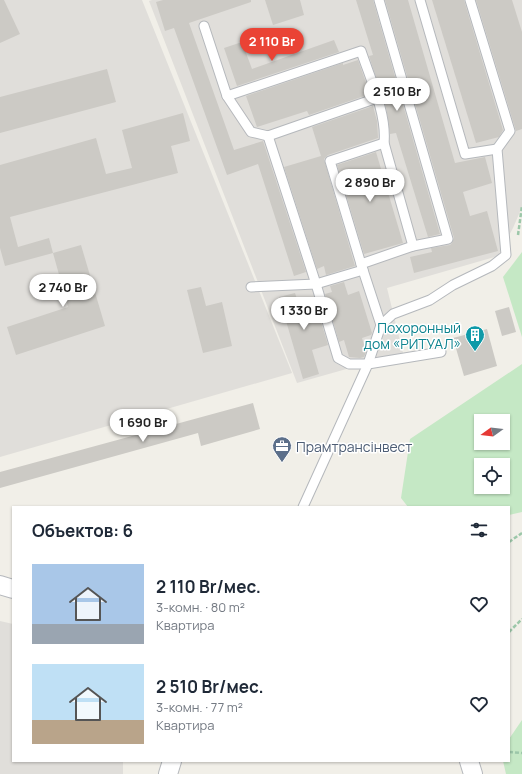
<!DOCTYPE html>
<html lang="ru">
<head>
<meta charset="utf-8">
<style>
	body { margin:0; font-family:Manrope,sans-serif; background:#f2f2f3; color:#1f2937; height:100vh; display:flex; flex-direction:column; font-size:15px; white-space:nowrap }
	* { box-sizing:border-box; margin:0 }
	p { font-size:13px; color:#747a83 }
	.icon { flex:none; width:22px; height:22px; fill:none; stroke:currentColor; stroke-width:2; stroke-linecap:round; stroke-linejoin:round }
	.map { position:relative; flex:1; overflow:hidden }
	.sheet { position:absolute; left:12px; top:506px; width:498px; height:256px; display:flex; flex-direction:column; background:#fff; border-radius:0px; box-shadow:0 1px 3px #0004 }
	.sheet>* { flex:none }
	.needle { width:26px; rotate:255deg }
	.buttons { position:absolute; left:474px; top:414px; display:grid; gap:8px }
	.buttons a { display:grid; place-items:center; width:36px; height:36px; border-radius:0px; background:#fff; box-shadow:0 1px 3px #0004; font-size:20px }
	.price { position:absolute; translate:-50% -34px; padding:0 9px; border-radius:14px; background:#fff; color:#222; font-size:13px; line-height:26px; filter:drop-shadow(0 1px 2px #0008) }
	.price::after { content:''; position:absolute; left:50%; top:24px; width:12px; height:9px; margin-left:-6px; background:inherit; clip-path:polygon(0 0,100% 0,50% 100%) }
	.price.current { background:#ea4335; color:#fff }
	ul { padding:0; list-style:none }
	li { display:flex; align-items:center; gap:12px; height:100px; padding:0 20px }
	li span { display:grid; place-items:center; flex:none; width:112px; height:80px; border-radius:0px; color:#555 }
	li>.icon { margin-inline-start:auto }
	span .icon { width:48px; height:48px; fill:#fffc; stroke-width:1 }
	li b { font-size:17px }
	h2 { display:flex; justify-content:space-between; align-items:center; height:48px; padding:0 20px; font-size:17px }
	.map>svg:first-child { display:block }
	.industrial { fill:#e0deda }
	.green { fill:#c5e8c5; fill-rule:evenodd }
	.building { fill:#cccac5 }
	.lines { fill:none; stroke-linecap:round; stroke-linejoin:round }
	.lane-casing { stroke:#b5b8bc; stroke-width:11 }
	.street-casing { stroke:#b5b8bc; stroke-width:20 }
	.path { stroke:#9cc7a9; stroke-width:2.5; stroke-dasharray:4 2; stroke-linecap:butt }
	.lane { stroke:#fff; stroke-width:9 }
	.street { stroke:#fff; stroke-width:18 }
	.labels { text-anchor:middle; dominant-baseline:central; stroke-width:3; stroke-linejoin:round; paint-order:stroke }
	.culture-label { font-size:14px; fill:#0d838f; stroke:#fff; text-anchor:end }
	.service-label { font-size:14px; fill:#4e5e75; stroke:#fff; text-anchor:start }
</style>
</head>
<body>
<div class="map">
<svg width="522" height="774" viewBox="0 0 522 774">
	<rect width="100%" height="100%" fill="#f1efe8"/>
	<g class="industrial">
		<polygon points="0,0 142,0 292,373 0,457"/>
		<polygon points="152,0 522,0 522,207 513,228 498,256 387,288 403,353 297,383 149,1"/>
		<polygon points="0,621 13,624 13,761 123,761 123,774 0,774"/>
	</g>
	<g class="green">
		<polygon points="522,252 522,337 503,277"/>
		<path d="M522,364V512L509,515V507H408L401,498L410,439ZM481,421H503V443H481ZM481,465H503V487H481Z"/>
		<polygon points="522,720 522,774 506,774 503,761 509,761 509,739"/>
	</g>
	<g class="building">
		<polygon points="0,0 4,0 20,34 0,43"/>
		<polygon points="163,0 251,0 251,2 189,23 234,150 263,141 306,272 294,276 258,164 227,175 174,28 165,31 156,2"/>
		<polygon points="265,0 300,0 304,15 273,25"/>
		<polygon points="356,0 373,0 440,234 428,237 396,133 390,134 386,107 369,56 373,55"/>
		<polygon points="385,0 408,0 455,163 485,157 492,183 463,192 470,216 487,211 498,251 414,273 410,257 432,252 431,248 450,245 452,243 454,238"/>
		<polygon points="432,0 464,0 503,130 499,137 476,143"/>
		<polygon points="476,0 512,0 522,32 522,129 516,131"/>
		<polygon points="334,40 339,52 237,86 224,48 242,42 252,69"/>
		<polygon points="358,60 370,94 309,115 307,111 257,127 246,96 343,63 343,65"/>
		<polygon points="107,69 116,102 0,133 0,97"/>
		<polygon points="373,106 377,121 378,138 328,155 324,159 355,266 326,275 324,266 317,269 284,167 321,156 312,127"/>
		<polygon points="183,113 190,141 171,146 178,173 10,217 18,247 49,238 53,253 5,266 0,248 0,165 96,138 106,174 132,168 122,130"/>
		<polygon points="376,152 403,243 364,254 337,165"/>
		<polygon points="81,245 105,326 16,355 7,327 68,307 53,253"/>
		<polygon points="344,282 348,295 359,291 372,333 371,335 362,338 366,352 364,357 360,358 349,357 344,340 339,342 325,294 332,292 330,286"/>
		<polygon points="201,287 206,306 222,302 232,346 203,353 187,290"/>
		<polygon points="295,293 298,302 314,298 328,345 312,350 319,374 303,379 279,297"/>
		<polygon points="509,307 516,332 502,336 495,311"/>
		<polygon points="487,329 497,366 464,376 453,338"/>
		<polygon points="253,403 260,429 201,446 198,433 0,488 0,472"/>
	</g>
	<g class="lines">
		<defs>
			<g id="lane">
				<polyline points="420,0 465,154 497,149"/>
				<polyline points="204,26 227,96 251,132 268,136 377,98"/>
				<path d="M227,96L361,51C370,78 387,114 384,143L413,246"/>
				<polyline points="268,136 316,284 338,358 349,364 368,364 441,352"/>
				<polyline points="361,264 413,246 448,239 379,0"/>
				<polyline points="251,287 316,284 363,270"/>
				<polyline points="381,325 393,314 430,300 453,285 492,266 506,255 497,149 510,131 470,0"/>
				<polyline points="303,507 368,364 381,325 361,264 330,161 384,143"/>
			</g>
			<g id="street">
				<polyline points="0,585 13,589"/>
				<polyline points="469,761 473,774"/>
				<polyline points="168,774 172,761"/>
			</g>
		</defs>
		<use href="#lane" class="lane-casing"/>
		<use href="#street" class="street-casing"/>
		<g class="path">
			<polyline points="518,235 522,206"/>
			<polyline points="509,542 522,533"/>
			<polyline points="509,632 522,619"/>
			<polyline points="509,752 522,753"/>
		</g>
		<use href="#lane" class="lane"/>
		<use href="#street" class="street"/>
	</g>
	<defs>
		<symbol id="building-pin" viewBox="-11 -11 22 30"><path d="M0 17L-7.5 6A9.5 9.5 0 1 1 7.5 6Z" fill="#0f9aa8" stroke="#fff"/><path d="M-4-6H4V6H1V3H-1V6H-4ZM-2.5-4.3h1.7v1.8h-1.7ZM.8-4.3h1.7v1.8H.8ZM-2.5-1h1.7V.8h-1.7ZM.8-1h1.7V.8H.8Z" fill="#fff"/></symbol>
		<symbol id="office-pin" viewBox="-11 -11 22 30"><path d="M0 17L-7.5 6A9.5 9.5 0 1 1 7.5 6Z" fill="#5c6f8a" stroke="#fff"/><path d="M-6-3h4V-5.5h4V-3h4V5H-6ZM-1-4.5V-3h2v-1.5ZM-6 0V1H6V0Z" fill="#fff"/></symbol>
	</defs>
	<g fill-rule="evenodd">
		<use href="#building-pin" x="464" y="324" width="22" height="30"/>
		<use href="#office-pin" x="271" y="435" width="22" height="30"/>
	</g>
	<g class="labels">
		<g class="culture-label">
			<text x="461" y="327">Похоронный<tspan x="461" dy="16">дом «РИТУАЛ»</tspan></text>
		</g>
		<g class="service-label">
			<text x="296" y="446">Прамтрансінвест</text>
		</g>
	</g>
</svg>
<div class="buttons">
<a><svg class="needle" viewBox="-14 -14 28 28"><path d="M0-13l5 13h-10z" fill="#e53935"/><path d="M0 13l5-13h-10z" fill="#747a83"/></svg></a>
<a><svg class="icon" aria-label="locate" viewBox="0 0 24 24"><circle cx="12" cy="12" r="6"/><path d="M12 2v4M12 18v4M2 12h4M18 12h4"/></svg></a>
</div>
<b class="price current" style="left:272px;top:62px">2 110 Br</b>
<b class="price" style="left:397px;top:112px">2 510 Br</b>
<b class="price" style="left:370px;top:203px">2 890 Br</b>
<b class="price" style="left:63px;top:308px">2 740 Br</b>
<b class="price" style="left:304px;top:331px">1 330 Br</b>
<b class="price" style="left:143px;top:443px">1 690 Br</b>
<section class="sheet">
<h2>Объектов: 6<svg class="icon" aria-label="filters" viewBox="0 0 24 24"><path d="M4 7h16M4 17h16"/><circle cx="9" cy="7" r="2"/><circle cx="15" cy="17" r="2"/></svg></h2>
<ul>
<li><span style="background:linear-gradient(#a9c7e8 75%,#9aa5b1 0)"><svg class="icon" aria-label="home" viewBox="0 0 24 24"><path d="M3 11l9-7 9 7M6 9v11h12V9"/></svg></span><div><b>2 110 Br/мес.</b><p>3-комн. · 80 m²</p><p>Квартира</p></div><svg class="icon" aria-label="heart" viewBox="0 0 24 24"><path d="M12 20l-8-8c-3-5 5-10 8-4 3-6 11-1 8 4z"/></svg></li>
<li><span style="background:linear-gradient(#bfe0f5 70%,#b9a48a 0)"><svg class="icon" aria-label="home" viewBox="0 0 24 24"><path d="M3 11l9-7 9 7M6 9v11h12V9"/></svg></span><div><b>2 510 Br/мес.</b><p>3-комн. · 77 m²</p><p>Квартира</p></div><svg class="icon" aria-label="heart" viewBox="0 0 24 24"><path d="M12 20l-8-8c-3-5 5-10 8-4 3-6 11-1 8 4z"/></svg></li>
</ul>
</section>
</div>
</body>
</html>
